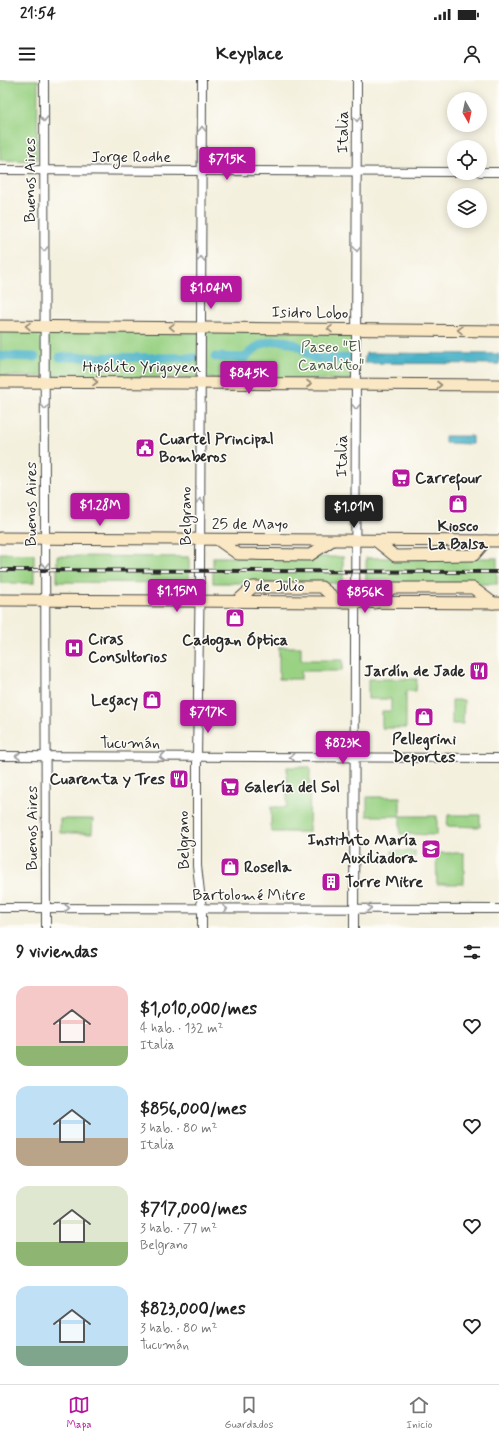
<!DOCTYPE html>
<html lang="es">
<head>
<meta charset="utf-8">
<style>
	body { margin:0; font-family:Mynerve,sans-serif; background:#f6f6f6; color:#222; height:100vh; display:flex; flex-direction:column; font-size:15px; white-space:nowrap }
	* { box-sizing:border-box; margin:0 }
	p { font-size:13px; color:#767676 }
	.icon { flex:none; width:22px; height:22px; fill:none; stroke:currentColor; stroke-width:2; stroke-linecap:round; stroke-linejoin:round }
	.map { position:relative; height:848px; overflow:hidden }
	.side { display:flex; flex-direction:column; background:#fff; flex:1 }
	.side>* { flex:none }
	.needle { width:26px; rotate:171deg }
	.tools { position:absolute; left:447px; top:12px; display:grid; gap:8px }
	.tools a { display:grid; place-items:center; width:40px; height:40px; border-radius:50%; background:#fff; box-shadow:0 2px 10px #0003; font-size:20px }
	.price { position:absolute; translate:-50% -34px; padding:0 9px; border-radius:4px; background:#b5179e; color:#fff; font-size:13px; line-height:26px; filter:drop-shadow(0 1px 2px #0008) }
	.price::after { content:''; position:absolute; left:50%; top:24px; width:12px; height:9px; margin-left:-6px; background:inherit; clip-path:polygon(0 0,100% 0,50% 100%) }
	.price.current { background:#222; color:#fff }
	ul { padding:0; list-style:none }
	li { display:flex; align-items:center; gap:12px; height:100px; padding:0 16px }
	li span { display:grid; place-items:center; flex:none; width:112px; height:80px; border-radius:12px; color:#555 }
	li>.icon { margin-inline-start:auto }
	span .icon { width:48px; height:48px; fill:#fffc; stroke-width:1 }
	li b { font-size:17px }
	h2 { display:flex; justify-content:space-between; align-items:center; height:48px; padding:0 16px; font-size:17px }
	.status { display:flex; justify-content:space-between; align-items:center; height:28px; padding:0 20px; background:#fff; direction:ltr }
	.status svg { height:11px; fill:currentColor }
	header { display:flex; justify-content:space-between; align-items:center; height:52px; padding:0 16px; background:#fff; font-size:18px; font-weight:700 }
	.tabs { display:flex; justify-content:space-around; align-items:center; height:56px; border-top:1px solid #e0e0e0; background:#fff; font-size:11px; color:#767676 }
	.tabs a { display:grid; justify-items:center; gap:2px }
	.tabs .current { color:#b5179e }
	.map>svg:first-child { display:block }
	.green { fill:#9ad284; stroke:#627e58 }
	.water { fill:#49b2c7; stroke:#3a6e79 }
	.lines { fill:none; stroke-linecap:round; stroke-linejoin:round }
	.canal { stroke:#49b2c7; stroke-width:9 }
	.street-casing { stroke:#494946; stroke-width:10 }
	.secondary-casing { stroke:#494946; stroke-width:13 }
	.street { stroke:#fff; stroke-width:8 }
	.secondary { stroke:#fae7c3; stroke-width:11 }
	.rail-casing { stroke:#2b2b2b; stroke-width:4 }
	.rail { stroke:#fdfcf7; stroke-width:2.5; stroke-dasharray:8; stroke-linecap:butt }
	.oneway { stroke:#a0a0a0 }
	.oneway2 { stroke:#928977 }
	.labels { text-anchor:middle; dominant-baseline:central; stroke-width:3; stroke-linejoin:round; paint-order:stroke }
	.street-label { font-size:16px; fill:#2b2b2b; stroke:#fdfcf7 }
	.park-label { font-size:16px; fill:#4c5d46; stroke:#fdfcf7 }
	.poi-label { font-size:16px; font-weight:bold; fill:#2b2b2b; stroke:#fdfcf7; text-anchor:start }
</style>
</head>
<body>
<div class="status"><b>21:54</b><svg viewBox="0 0 49 12"><path d="M0 12V9h3v3zM5 12V6h3v6zM10 12V3h3v9zM15 12V0h3v12zM26 1h20v11H26zM47 4h2v5h-2z"/></svg></div>
<header><svg class="icon" aria-label="menu" viewBox="0 0 24 24"><path d="M4 6h16M4 12h16M4 18h16"/></svg>Keyplace<svg class="icon" aria-label="person" viewBox="0 0 24 24"><circle cx="12" cy="8" r="4"/><path d="M4 21q1-7 8-7t8 7"/></svg></header>
<div class="map">
<svg width="499" height="848" viewBox="0 0 499 848">
	<rect width="100%" height="100%" fill="#fdfcf7"/>
	<filter id="ink" filterUnits="userSpaceOnUse"><feTurbulence type="fractalNoise" baseFrequency=".025" numOctaves="2"/><feDisplacementMap in="SourceGraphic" scale="8" xChannelSelector="R" yChannelSelector="G"/><feConvolveMatrix kernelMatrix="1 2 1 2 8 2 1 2 1" color-interpolation-filters="sRGB"/></filter>
	<filter id="wash" filterUnits="userSpaceOnUse"><feTurbulence type="fractalNoise" baseFrequency=".012" numOctaves="4" result="noise"/><feDisplacementMap in="SourceGraphic" scale="16" xChannelSelector="R" yChannelSelector="G"/><feGaussianBlur stdDeviation="0.9" result="paint"/><feColorMatrix in="noise" values="0 0 0 0 0 0 0 0 0 0 0 0 0 0 0 0 0 1.4 0 .05"/><feComposite in="paint" operator="in"/></filter>
	<g filter="url(#wash)">
		<rect width="100%" height="100%" fill="#f4f0de"/>
		<g class="green">
			<polygon points="0,0 38,0 37,81 0,80"/>
			<polygon points="0,250 357,252 353,300 0,296"/>
			<polygon points="0,473 34,474 34,503 0,503"/>
			<polygon points="57,476 189,477 189,503 57,502"/>
			<rect x="213" y="477" width="130" height="26"/>
			<rect x="366" y="478" width="131" height="26"/>
			<polygon points="279,567 301,567 301,580 343,580 342,591 301,591 301,599 279,599"/>
			<polygon points="368,599 417,599 416,611 406,611 406,648 382,648 382,631 391,631 391,619 368,619"/>
			<polygon points="452,620 464,620 463,644 452,644"/>
			<polygon points="287,687 310,687 309,752 271,752 271,727 287,727"/>
			<polygon points="367,717 400,717 400,736 437,736 437,755 400,754 400,736 367,736"/>
			<polygon points="448,735 480,735 480,747 447,746"/>
			<polygon points="60,739 93,739 92,753 60,753"/>
			<rect x="392" y="771" width="23" height="6"/>
			<polygon points="436,773 464,773 464,804 437,804"/>
		</g>
		<g class="water">
			<polygon points="366,273 499,274 499,284 364,283"/>
			<polygon points="445,356 472,356 472,364 445,363"/>
		</g>
		<g class="lines">
			<g class="canal">
				<polyline points="0,276 35,277"/>
				<polyline points="60,277 195,278"/>
				<path d="M215,277L245,278C258,261 281,255 300,267C304,270 307,275 312,277C317,280 341,278 348,278"/>
			</g>
		</g>
	</g>
	<g filter="url(#ink)">
		<g class="lines">
			<defs>
				<g id="street">
					<polyline points="44,0 46,848"/>
					<polyline points="0,90 454,92"/>
					<polyline points="480,92 499,92"/>
					<polyline points="0,676 499,678"/>
					<polyline points="0,828 499,829"/>
					<polyline points="202,848 202,829 197,786 197,677 200,491 202,0"/>
					<polyline points="354,848 357,0"/>
				</g>
				<g id="secondary">
					<polyline points="0,246 499,251"/>
					<polyline points="0,302 499,305"/>
					<polyline points="0,458 499,461"/>
					<polyline points="218,460 238,474 310,475 331,461"/>
					<polyline points="376,461 395,476 474,475 486,461"/>
					<polyline points="0,520 499,523"/>
					<polyline points="236,522 253,507 321,507 340,522"/>
					<polyline points="375,523 392,508 473,508 493,523"/>
				</g>
			</defs>
			<use href="#street" class="street-casing"/>
			<use href="#secondary" class="secondary-casing"/>
			<use href="#street" class="street"/>
			<use href="#secondary" class="secondary"/>
			<defs>
				<polyline id="rail" points="0,490 499,492"/>
			</defs>
			<use href="#rail" class="rail-casing"/>
			<use href="#rail" class="rail"/>
		</g>
		<defs><path id="oneway-chevron" d="M-2-3.5L2.5 0L-2 3.5" fill="none" stroke-width="1.6" stroke-linecap="round" stroke-linejoin="round"/></defs>
		<g class="oneway">
			<use href="#oneway-chevron" transform="translate(44 39) rotate(90)"/>
			<use href="#oneway-chevron" transform="translate(357 39) rotate(90)"/>
			<use href="#oneway-chevron" transform="translate(202 49) rotate(-90)"/>
			<use href="#oneway-chevron" transform="translate(44 169) rotate(90)"/>
			<use href="#oneway-chevron" transform="translate(357 169) rotate(91)"/>
			<use href="#oneway-chevron" transform="translate(201 179) rotate(-90)"/>
			<use href="#oneway-chevron" transform="translate(45 327) rotate(90)"/>
			<use href="#oneway-chevron" transform="translate(356 327) rotate(90)"/>
			<use href="#oneway-chevron" transform="translate(200 421) rotate(-90)"/>
			<use href="#oneway-chevron" transform="translate(45 485) rotate(90)"/>
			<use href="#oneway-chevron" transform="translate(18 676) rotate(-180)"/>
			<use href="#oneway-chevron" transform="translate(162 677) rotate(-180)"/>
			<use href="#oneway-chevron" transform="translate(292 677) rotate(-180)"/>
			<use href="#oneway-chevron" transform="translate(67 828)"/>
			<use href="#oneway-chevron" transform="translate(369 828)"/>
			<use href="#oneway-chevron" transform="translate(225 829)"/>
		</g>
		<g class="oneway2">
			<use href="#oneway-chevron" transform="translate(28 246) rotate(-179)"/>
			<use href="#oneway-chevron" transform="translate(172 247) rotate(-179)"/>
			<use href="#oneway-chevron" transform="translate(330 249) rotate(-179)"/>
			<use href="#oneway-chevron" transform="translate(460 250) rotate(-179)"/>
			<use href="#oneway-chevron" transform="translate(95 302)"/>
			<use href="#oneway-chevron" transform="translate(309 304)"/>
			<use href="#oneway-chevron" transform="translate(439 305)"/>
		</g>
	</g>
	<defs>
		<symbol id="civic-square" viewBox="-11 -11 22 22"><rect x="-9" y="-9" width="18" height="18" rx="4" fill="#b5179e" stroke="#fdfcf7"/><path d="M-.6-6.5H3V-4.5H.6V-3L4-1V1h2V6H-6V1h2V-1L-.6-3ZM-1.2 2.5V6h2.4V2.5Z" fill="#fff"/></symbol>
		<symbol id="supermarket-square" viewBox="-11 -11 22 22"><rect x="-9" y="-9" width="18" height="18" rx="4" fill="#b5179e" stroke="#fdfcf7"/><path d="M-6-5.5h2.5l.6 2H6L4.5 2H-2.5L-4.4-4H-6ZM-1.5 3.2a1.3 1.3 0 1 0 .1 0ZM3 3.2a1.3 1.3 0 1 0 .1 0Z" fill="#fff"/></symbol>
		<symbol id="shop-square" viewBox="-11 -11 22 22"><rect x="-9" y="-9" width="18" height="18" rx="4" fill="#b5179e" stroke="#fdfcf7"/><path d="M-5-2.5h2.3a2.7 3.5 0 0 1 5.4 0H5L5.5 6h-11ZM-1.5-2.5h3a1.5 2.3 0 0 0-3 0Z" fill="#fff"/></symbol>
		<symbol id="hospital-square" viewBox="-11 -11 22 22"><rect x="-9" y="-9" width="18" height="18" rx="4" fill="#b5179e" stroke="#fdfcf7"/><path d="M-5-5h3v3.5h4V-5h3V5h-3V1.5h-4V5h-3Z" fill="#fff"/></symbol>
		<symbol id="restaurant-square" viewBox="-11 -11 22 22"><rect x="-9" y="-9" width="18" height="18" rx="4" fill="#b5179e" stroke="#fdfcf7"/><path d="M-5-6h1v4h1v-4h1v4h1v-4h1v5L-1.5 .5V6h-2V.5L-5-1ZM5-6V6H3V1.5H1.5Q1.5-4 5-6Z" fill="#fff"/></symbol>
		<symbol id="school-square" viewBox="-11 -11 22 22"><rect x="-9" y="-9" width="18" height="18" rx="4" fill="#b5179e" stroke="#fdfcf7"/><path d="M0-5L7-2L0 1L-7-2ZM-4 1L0 2.5L4 1V4Q0 6-4 4Z" fill="#fff"/></symbol>
		<symbol id="building-square" viewBox="-11 -11 22 22"><rect x="-9" y="-9" width="18" height="18" rx="4" fill="#b5179e" stroke="#fdfcf7"/><path d="M-4-6H4V6H1V3H-1V6H-4ZM-2.5-4.3h1.7v1.8h-1.7ZM.8-4.3h1.7v1.8H.8ZM-2.5-1h1.7V.8h-1.7ZM.8-1h1.7V.8H.8Z" fill="#fff"/></symbol>
	</defs>
	<g fill-rule="evenodd">
		<use href="#civic-square" x="134" y="357" width="22" height="22"/>
		<use href="#supermarket-square" x="390" y="387" width="22" height="22"/>
		<use href="#shop-square" x="447" y="413" width="22" height="22"/>
		<use href="#shop-square" x="224" y="527" width="22" height="22"/>
		<use href="#hospital-square" x="63" y="557" width="22" height="22"/>
		<use href="#restaurant-square" x="468" y="580" width="22" height="22"/>
		<use href="#shop-square" x="141" y="609" width="22" height="22"/>
		<use href="#shop-square" x="413" y="626" width="22" height="22"/>
		<use href="#restaurant-square" x="168" y="688" width="22" height="22"/>
		<use href="#supermarket-square" x="219" y="696" width="22" height="22"/>
		<use href="#school-square" x="420" y="758" width="22" height="22"/>
		<use href="#shop-square" x="219" y="776" width="22" height="22"/>
		<use href="#building-square" x="320" y="791" width="22" height="22"/>
	</g>
	<g class="labels">
		<g class="street-label">
			<text transform="translate(343 52) rotate(-90)">Italia</text>
			<text x="131" y="77">Jorge Rodhe</text>
			<text transform="translate(30 100) rotate(-90)">Buenos Aires</text>
			<text transform="translate(310 233) rotate(1)">Isidro Lobo</text>
			<text x="142" y="287">Hipólito Yrigoyen</text>
			<text transform="translate(342 376) rotate(-90)">Italia</text>
			<text transform="translate(31 424) rotate(-90)">Buenos Aires</text>
			<text transform="translate(186 436) rotate(-90)">Belgrano</text>
			<text x="250" y="444">25 de Mayo</text>
			<text x="274" y="506">9 de Julio</text>
			<text x="130" y="663">Tucumán</text>
			<text transform="translate(32 748) rotate(-90)">Buenos Aires</text>
			<text transform="translate(184 760) rotate(-91)">Belgrano</text>
			<text x="249" y="815">Bartolomé Mitre</text>
		</g>
		<g class="park-label">
			<text x="331" y="267">Paseo "El<tspan x="331" dy="18">Canalito"</tspan></text>
		</g>
		<g class="poi-label">
			<text x="159" y="359">Cuartel Principal<tspan x="159" dy="18">Bomberos</tspan></text>
			<text x="415" y="398">Carrefour</text>
			<text x="458" y="446" text-anchor="middle">Kiosco<tspan x="458" dy="18">La Balsa</tspan></text>
			<text x="88" y="559">Ciras<tspan x="88" dy="18">Consultorios</tspan></text>
			<text x="235" y="560" text-anchor="middle">Cadogan Óptica</text>
			<text x="465" y="591" text-anchor="end">Jardín de Jade</text>
			<text x="138" y="620" text-anchor="end">Legacy</text>
			<text x="424" y="659" text-anchor="middle">Pellegrini<tspan x="424" dy="18">Deportes</tspan></text>
			<text x="165" y="699" text-anchor="end">Cuarenta y Tres</text>
			<text x="244" y="707">Galería del Sol</text>
			<text x="417" y="760" text-anchor="end">Instituto María<tspan x="417" dy="18">Auxiliadora</tspan></text>
			<text x="244" y="787">Rosella</text>
			<text x="345" y="802">Torre Mitre</text>
		</g>
	</g>
</svg>
<div class="tools">
<a><svg class="needle" viewBox="-14 -14 28 28"><path d="M0-13l5 13h-10z" fill="#e53935"/><path d="M0 13l5-13h-10z" fill="#767676"/></svg></a>
<a><svg class="icon" aria-label="locate" viewBox="0 0 24 24"><circle cx="12" cy="12" r="6"/><path d="M12 2v4M12 18v4M2 12h4M18 12h4"/></svg></a>
<a><svg class="icon" aria-label="layers" viewBox="0 0 24 24"><path d="M12 4l9 5-9 5-9-5zM3 14l9 5 9-5"/></svg></a>
</div>
<b class="price" style="left:227px;top:101px">$715K</b>
<b class="price" style="left:211px;top:230px">$1.04M</b>
<b class="price" style="left:249px;top:315px">$845K</b>
<b class="price" style="left:100px;top:447px">$1.28M</b>
<b class="price current" style="left:354px;top:449px">$1.01M</b>
<b class="price" style="left:177px;top:533px">$1.15M</b>
<b class="price" style="left:365px;top:534px">$856K</b>
<b class="price" style="left:208px;top:654px">$717K</b>
<b class="price" style="left:343px;top:685px">$823K</b>
</div>
<section class="side">
<h2>9 viviendas<svg class="icon" aria-label="filters" viewBox="0 0 24 24"><path d="M4 7h16M4 17h16"/><circle cx="9" cy="7" r="2"/><circle cx="15" cy="17" r="2"/></svg></h2>
<ul>
<li><span style="background:linear-gradient(#f6c9c9 75%,#8fb573 0)"><svg class="icon" aria-label="home" viewBox="0 0 24 24"><path d="M3 11l9-7 9 7M6 9v11h12V9"/></svg></span><div><b>$1,010,000/mes</b><p>4 hab. · 132 m²</p><p>Italia</p></div><svg class="icon" aria-label="heart" viewBox="0 0 24 24"><path d="M12 20l-8-8c-3-5 5-10 8-4 3-6 11-1 8 4z"/></svg></li>
<li><span style="background:linear-gradient(#bfe0f5 65%,#b9a48a 0)"><svg class="icon" aria-label="home" viewBox="0 0 24 24"><path d="M3 11l9-7 9 7M6 9v11h12V9"/></svg></span><div><b>$856,000/mes</b><p>3 hab. · 80 m²</p><p>Italia</p></div><svg class="icon" aria-label="heart" viewBox="0 0 24 24"><path d="M12 20l-8-8c-3-5 5-10 8-4 3-6 11-1 8 4z"/></svg></li>
<li><span style="background:linear-gradient(#dfe7d0 70%,#8fb573 0)"><svg class="icon" aria-label="home" viewBox="0 0 24 24"><path d="M3 11l9-7 9 7M6 9v11h12V9"/></svg></span><div><b>$717,000/mes</b><p>3 hab. · 77 m²</p><p>Belgrano</p></div><svg class="icon" aria-label="heart" viewBox="0 0 24 24"><path d="M12 20l-8-8c-3-5 5-10 8-4 3-6 11-1 8 4z"/></svg></li>
<li><span style="background:linear-gradient(#bfe0f5 75%,#7fa58c 0)"><svg class="icon" aria-label="home" viewBox="0 0 24 24"><path d="M3 11l9-7 9 7M6 9v11h12V9"/></svg></span><div><b>$823,000/mes</b><p>3 hab. · 80 m²</p><p>Tucumán</p></div><svg class="icon" aria-label="heart" viewBox="0 0 24 24"><path d="M12 20l-8-8c-3-5 5-10 8-4 3-6 11-1 8 4z"/></svg></li>
</ul>
</section>
<nav class="tabs">
<a class="current"><svg class="icon" aria-label="map" viewBox="0 0 24 24"><path d="M3 6l6-2 6 2 6-2v14l-6 2-6-2-6 2zM9 4v14M15 6v14"/></svg>Mapa</a>
<a><svg class="icon" aria-label="saved" viewBox="0 0 24 24"><path d="M7 4h10v16l-5-4-5 4z"/></svg>Guardados</a>
<a><svg class="icon" aria-label="home" viewBox="0 0 24 24"><path d="M3 11l9-7 9 7M6 9v11h12V9"/></svg>Inicio</a>
</nav>
</body>
</html>
